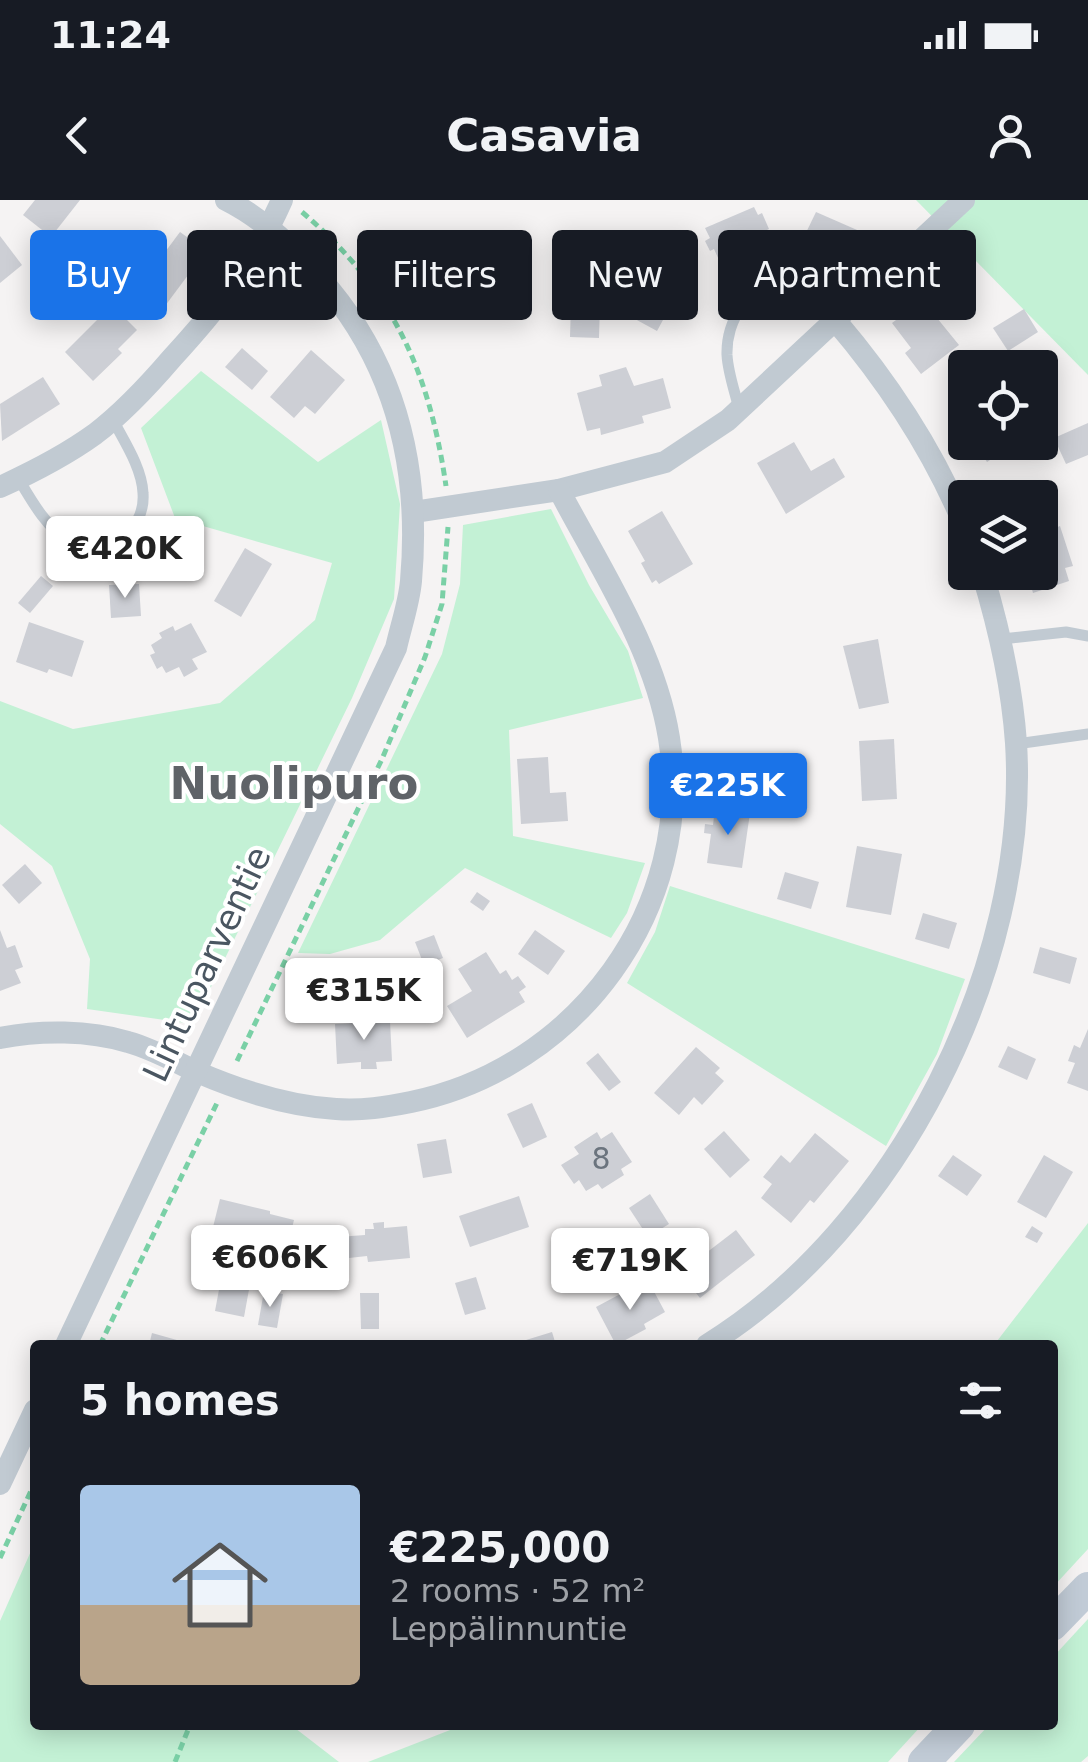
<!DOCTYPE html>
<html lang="en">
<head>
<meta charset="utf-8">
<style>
	body { margin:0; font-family:"DejaVu Sans",sans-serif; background:#20242c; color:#f1f3f6; height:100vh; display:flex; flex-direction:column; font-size:38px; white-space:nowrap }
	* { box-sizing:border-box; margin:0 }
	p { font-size:32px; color:#9ea1a6 }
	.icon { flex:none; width:55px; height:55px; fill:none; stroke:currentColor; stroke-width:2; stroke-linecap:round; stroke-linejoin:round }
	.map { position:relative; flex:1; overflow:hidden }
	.sheet { position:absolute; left:30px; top:1140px; width:1028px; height:390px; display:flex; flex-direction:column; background:#171b24; border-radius:10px; box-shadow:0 5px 25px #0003 }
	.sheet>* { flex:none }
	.hud { position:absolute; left:30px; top:30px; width:1030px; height:90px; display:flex; gap:20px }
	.fabs { position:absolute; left:948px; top:150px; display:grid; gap:20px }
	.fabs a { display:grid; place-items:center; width:110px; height:110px; border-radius:10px; background:#171b24; box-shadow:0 5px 25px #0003; font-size:50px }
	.price { position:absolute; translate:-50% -85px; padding:0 22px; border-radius:10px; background:#fff; color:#222; font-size:32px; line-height:65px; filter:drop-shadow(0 2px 5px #0008) }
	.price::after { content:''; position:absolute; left:50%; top:60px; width:30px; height:22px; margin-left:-15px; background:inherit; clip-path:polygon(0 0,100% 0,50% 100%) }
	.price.selected { background:#1a73e8; color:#fff }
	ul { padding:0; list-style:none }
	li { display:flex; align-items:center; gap:30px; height:250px; padding:0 50px }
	li span { display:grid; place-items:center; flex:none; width:280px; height:200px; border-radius:10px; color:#555 }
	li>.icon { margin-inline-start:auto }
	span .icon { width:120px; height:120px; fill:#fffc; stroke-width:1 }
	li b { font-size:42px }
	h2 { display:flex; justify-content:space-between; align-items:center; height:120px; padding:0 50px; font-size:42px }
	.tag { padding:0 35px; border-radius:10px; background:#171b24; box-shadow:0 5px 25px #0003; font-size:35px; line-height:90px }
	.tag.selected { background:#1a73e8; color:#fff }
	.status { display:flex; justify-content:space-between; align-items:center; height:70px; padding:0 50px; background:#171b24; direction:ltr }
	.status svg { height:28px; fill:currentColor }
	header { display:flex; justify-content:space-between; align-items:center; height:130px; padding:0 50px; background:#171b24; font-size:45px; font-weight:600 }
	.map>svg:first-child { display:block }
	.green { fill:#c3f1d5 }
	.building { fill:#cdcfd5 }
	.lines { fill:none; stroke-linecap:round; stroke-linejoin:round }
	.path { stroke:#7ad0a6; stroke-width:5; stroke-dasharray:8 5; stroke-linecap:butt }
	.service { stroke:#c1cad2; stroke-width:11 }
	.minor { stroke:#c1cad2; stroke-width:22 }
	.secondary { stroke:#c1cbd6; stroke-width:32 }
	.labels { text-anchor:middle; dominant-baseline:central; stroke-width:8; stroke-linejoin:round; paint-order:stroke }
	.number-label { font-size:30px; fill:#6b747e }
	.street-label { font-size:35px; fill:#4a5661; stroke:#fff }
	.district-label { font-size:45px; font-weight:bold; fill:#5f6368; stroke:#fff }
</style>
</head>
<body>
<div class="status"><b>11:24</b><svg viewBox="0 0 49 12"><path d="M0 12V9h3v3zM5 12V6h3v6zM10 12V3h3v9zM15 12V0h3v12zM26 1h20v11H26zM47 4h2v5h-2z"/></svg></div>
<header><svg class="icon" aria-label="back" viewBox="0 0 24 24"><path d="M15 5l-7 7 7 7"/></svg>Casavia<svg class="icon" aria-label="person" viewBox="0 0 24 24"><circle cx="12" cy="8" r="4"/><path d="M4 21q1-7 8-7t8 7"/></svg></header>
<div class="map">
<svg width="1088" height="1562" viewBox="0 0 1088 1562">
	<rect width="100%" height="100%" fill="#f5f3f3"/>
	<g class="green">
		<polygon points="916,0 1088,0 1088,175"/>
		<polygon points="201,171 318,262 381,220 400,304 394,399 352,498 193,824 87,809 90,759 52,666 0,624 0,501 73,529 220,503 315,420 332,363 175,318 141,228"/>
		<polygon points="551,309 589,385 628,451 643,498 509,530 513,636 645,663 627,713 611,738 465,668 380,740 330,754 298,753 442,454 460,384 463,325"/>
		<polygon points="670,686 965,779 937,854 886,946 627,783 655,732"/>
		<polygon points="1088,1023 1088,1349 1053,1387 1052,1145 994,1145"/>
		<polygon points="35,1342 35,1525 291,1525 339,1562 0,1562 0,1421"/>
		<polygon points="1088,1419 1088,1556 1081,1562 954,1562 989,1525 1052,1525 1053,1457"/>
		<polygon points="463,1525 922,1525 888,1562 368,1562"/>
	</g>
	<g class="building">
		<polygon points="35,0 80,0 51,37 23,15"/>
		<polygon points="754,7 758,15 762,13 769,29 765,31 768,39 719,60 714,49 710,51 705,41 710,38 705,28"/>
		<polygon points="816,12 864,33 850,63 802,41"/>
		<polygon points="180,32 206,51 165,106 139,87"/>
		<polygon points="0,36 22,65 0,83"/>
		<polygon points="649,54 685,70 680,81 687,84 676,110 670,107 657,131 624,113 629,99 617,94 630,62 643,67"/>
		<polygon points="933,85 950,108 937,118 959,145 921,174 905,153 911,148 892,123 904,114 901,110"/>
		<polygon points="571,103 600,104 599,138 570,137"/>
		<polygon points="112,105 137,130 118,149 122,153 93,181 65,152"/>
		<polygon points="1024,109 1038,132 1008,151 993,128"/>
		<polygon points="242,148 268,171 252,190 225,167"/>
		<polygon points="311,150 345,180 315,214 305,206 294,218 270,197"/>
		<polygon points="626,167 634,186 663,178 671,208 642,216 644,223 601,235 600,228 587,231 577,193 602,186 599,175"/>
		<polygon points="43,177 60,204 2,241 0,204"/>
		<polygon points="1088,223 1088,255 1066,264 1054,238"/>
		<polygon points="794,242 811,271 834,258 845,277 786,314 757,263"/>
		<polygon points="967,242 1017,242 987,262 979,249 973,252"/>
		<polygon points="662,311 693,364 659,384 656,380 652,383 641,363 645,361 628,331"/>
		<polygon points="1048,316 1053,329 1060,326 1073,366 1065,368 1069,381 1033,393 1027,372 1040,372 1040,319"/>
		<polygon points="245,348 272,364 241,417 214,401"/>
		<polygon points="41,376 53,386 30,413 18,403"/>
		<polygon points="139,384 141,416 111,418 109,385"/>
		<polygon points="29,422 84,441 72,477 49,469 47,473 16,462"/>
		<polygon points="191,423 207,452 192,459 198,469 184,477 179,467 166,473 162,466 157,469 150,455 155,453 151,445 162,438 159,433 173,426 175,431"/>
		<polygon points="878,439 889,503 859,509 843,446"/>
		<polygon points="894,539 897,599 862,601 859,541"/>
		<polygon points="548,557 550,593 566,592 568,621 521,624 517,559"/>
		<polygon points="715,608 750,613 742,668 707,663 711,634 704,633 705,624 713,625"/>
		<polygon points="857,646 902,654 891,715 846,707"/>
		<polygon points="25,664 42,683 19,704 2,685"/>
		<polygon points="785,672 819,682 811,709 777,699"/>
		<polygon points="477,692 490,701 483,711 470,702"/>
		<polygon points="923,713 957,723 949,749 915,739"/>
		<polygon points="0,730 7,748 15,745 23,767 15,770 21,783 0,791"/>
		<polygon points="535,730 565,751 548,775 518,754"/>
		<polygon points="434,735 443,758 424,765 415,742"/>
		<polygon points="1040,747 1077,758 1070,784 1033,773"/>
		<polygon points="486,752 500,774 506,770 512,780 518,776 526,787 519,792 525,802 467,838 447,806 472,791 458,769"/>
		<polygon points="411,775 421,802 398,810 388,783"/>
		<polygon points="390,821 392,861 376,862 377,869 361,869 361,862 337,864 335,824"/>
		<polygon points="1088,829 1088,891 1067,883 1075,863 1068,861 1074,845 1080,848"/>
		<polygon points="1008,846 1036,859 1027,880 998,867"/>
		<polygon points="696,847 720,868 715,873 724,881 702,905 694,897 679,915 654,893"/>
		<polygon points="598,853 621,882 609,891 586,863"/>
		<polygon points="532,903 547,937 523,948 507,914"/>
		<polygon points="724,931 750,960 730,978 704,949"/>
		<polygon points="597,932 601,939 612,932 632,962 621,969 624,975 602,989 598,984 586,991 579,980 574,984 561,965 579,954 574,947"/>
		<polygon points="815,933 849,961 814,1003 810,1000 791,1023 761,998 772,984 763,977 781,955 790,963"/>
		<polygon points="446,939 452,973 423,978 417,944"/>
		<polygon points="953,955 982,975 967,996 938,976"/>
		<polygon points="1044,955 1073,972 1046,1018 1017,1002"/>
		<polygon points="650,994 669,1024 648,1037 629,1008"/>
		<polygon points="519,996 529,1027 470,1047 459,1016"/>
		<polygon points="220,999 270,1011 270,1014 294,1020 288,1044 264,1039 263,1042 212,1031"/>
		<polygon points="384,1022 384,1028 407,1026 410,1058 368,1062 367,1056 340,1059 338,1037 365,1035 365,1029 374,1029 373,1023"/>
		<polygon points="1032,1026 1043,1033 1037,1043 1025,1037"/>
		<polygon points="736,1030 755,1055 700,1098 680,1073"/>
		<polygon points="476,1077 486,1109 465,1115 455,1083"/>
		<polygon points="221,1079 250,1084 244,1117 215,1111"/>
		<polygon points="650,1084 665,1112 644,1124 646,1129 616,1145 596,1107 626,1091 629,1096"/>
		<polygon points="264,1091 283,1094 277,1128 258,1125"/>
		<polygon points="360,1093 379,1093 379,1129 361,1129"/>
		<polygon points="552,1132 556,1145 513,1145 513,1144"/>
		<polygon points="152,1133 191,1144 191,1145 149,1145"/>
	</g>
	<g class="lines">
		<g class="path">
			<path d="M302,12C392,89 429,169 446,286"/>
			<polyline points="237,861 382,559 425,457 442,404 448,327"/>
			<polyline points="100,1145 217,903"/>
			<polyline points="0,1358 35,1282"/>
			<polyline points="175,1562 190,1525"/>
		</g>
		<g class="service">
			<path d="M739,209C735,192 728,173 727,155C726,121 747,83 787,92C805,96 821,110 835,120"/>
			<path d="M18,278C30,298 47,329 68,340C104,359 146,333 143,293C142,268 124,241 113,220"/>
			<polyline points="1002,439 1066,432 1088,436"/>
			<polyline points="1016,544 1088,534"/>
		</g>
		<g class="minor">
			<path d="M835,120C888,182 934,252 965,327"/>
			<path d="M0,287C33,272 66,255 95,234C124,212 148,186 172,158C217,109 255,61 282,0"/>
			<polyline points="414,312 559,290 665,262 728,220 964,0"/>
			<path d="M0,838C40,830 89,830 128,842C153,849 174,861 197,872C241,891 288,906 336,909C362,911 386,907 411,902C577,868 696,708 669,538C655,450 600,368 559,290"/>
			<path d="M66,1145L396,448C401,426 409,403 411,381C421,267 396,163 319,77C293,47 262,18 226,0"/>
			<path d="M707,1145C897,1028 1030,766 1016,543C1012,485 999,428 982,372"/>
			<polyline points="0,1284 35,1210"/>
		</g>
		<g class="secondary">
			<polyline points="1052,1425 1088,1388"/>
			<polyline points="924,1562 959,1525"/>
		</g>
	</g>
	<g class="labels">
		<g class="number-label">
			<text x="601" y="958">8</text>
		</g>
		<g class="street-label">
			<text transform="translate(207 764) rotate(-65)">Lintuparventie</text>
		</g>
		<g class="district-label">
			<text x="294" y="583">Nuolipuro</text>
		</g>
	</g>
</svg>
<div class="fabs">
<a><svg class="icon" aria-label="locate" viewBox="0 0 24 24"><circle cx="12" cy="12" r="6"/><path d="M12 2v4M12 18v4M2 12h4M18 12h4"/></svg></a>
<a><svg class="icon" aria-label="layers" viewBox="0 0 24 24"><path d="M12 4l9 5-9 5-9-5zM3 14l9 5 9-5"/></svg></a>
</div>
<b class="price" style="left:125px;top:401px">€420K</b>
<b class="price selected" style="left:728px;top:638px">€225K</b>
<b class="price" style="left:364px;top:843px">€315K</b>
<b class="price" style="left:270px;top:1110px">€606K</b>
<b class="price" style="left:630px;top:1113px">€719K</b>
<div class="hud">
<a class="tag selected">Buy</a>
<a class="tag">Rent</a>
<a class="tag">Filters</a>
<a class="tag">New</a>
<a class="tag">Apartment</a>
</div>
<section class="sheet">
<h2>5 homes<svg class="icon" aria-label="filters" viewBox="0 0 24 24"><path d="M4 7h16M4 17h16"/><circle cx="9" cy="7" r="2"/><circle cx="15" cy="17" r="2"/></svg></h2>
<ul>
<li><span style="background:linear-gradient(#a9c7e8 60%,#b9a48a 0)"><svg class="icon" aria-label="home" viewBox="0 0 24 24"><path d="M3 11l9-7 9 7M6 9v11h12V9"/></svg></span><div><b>€225,000</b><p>2 rooms · 52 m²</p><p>Leppälinnuntie</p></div></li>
</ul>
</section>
</div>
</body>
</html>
